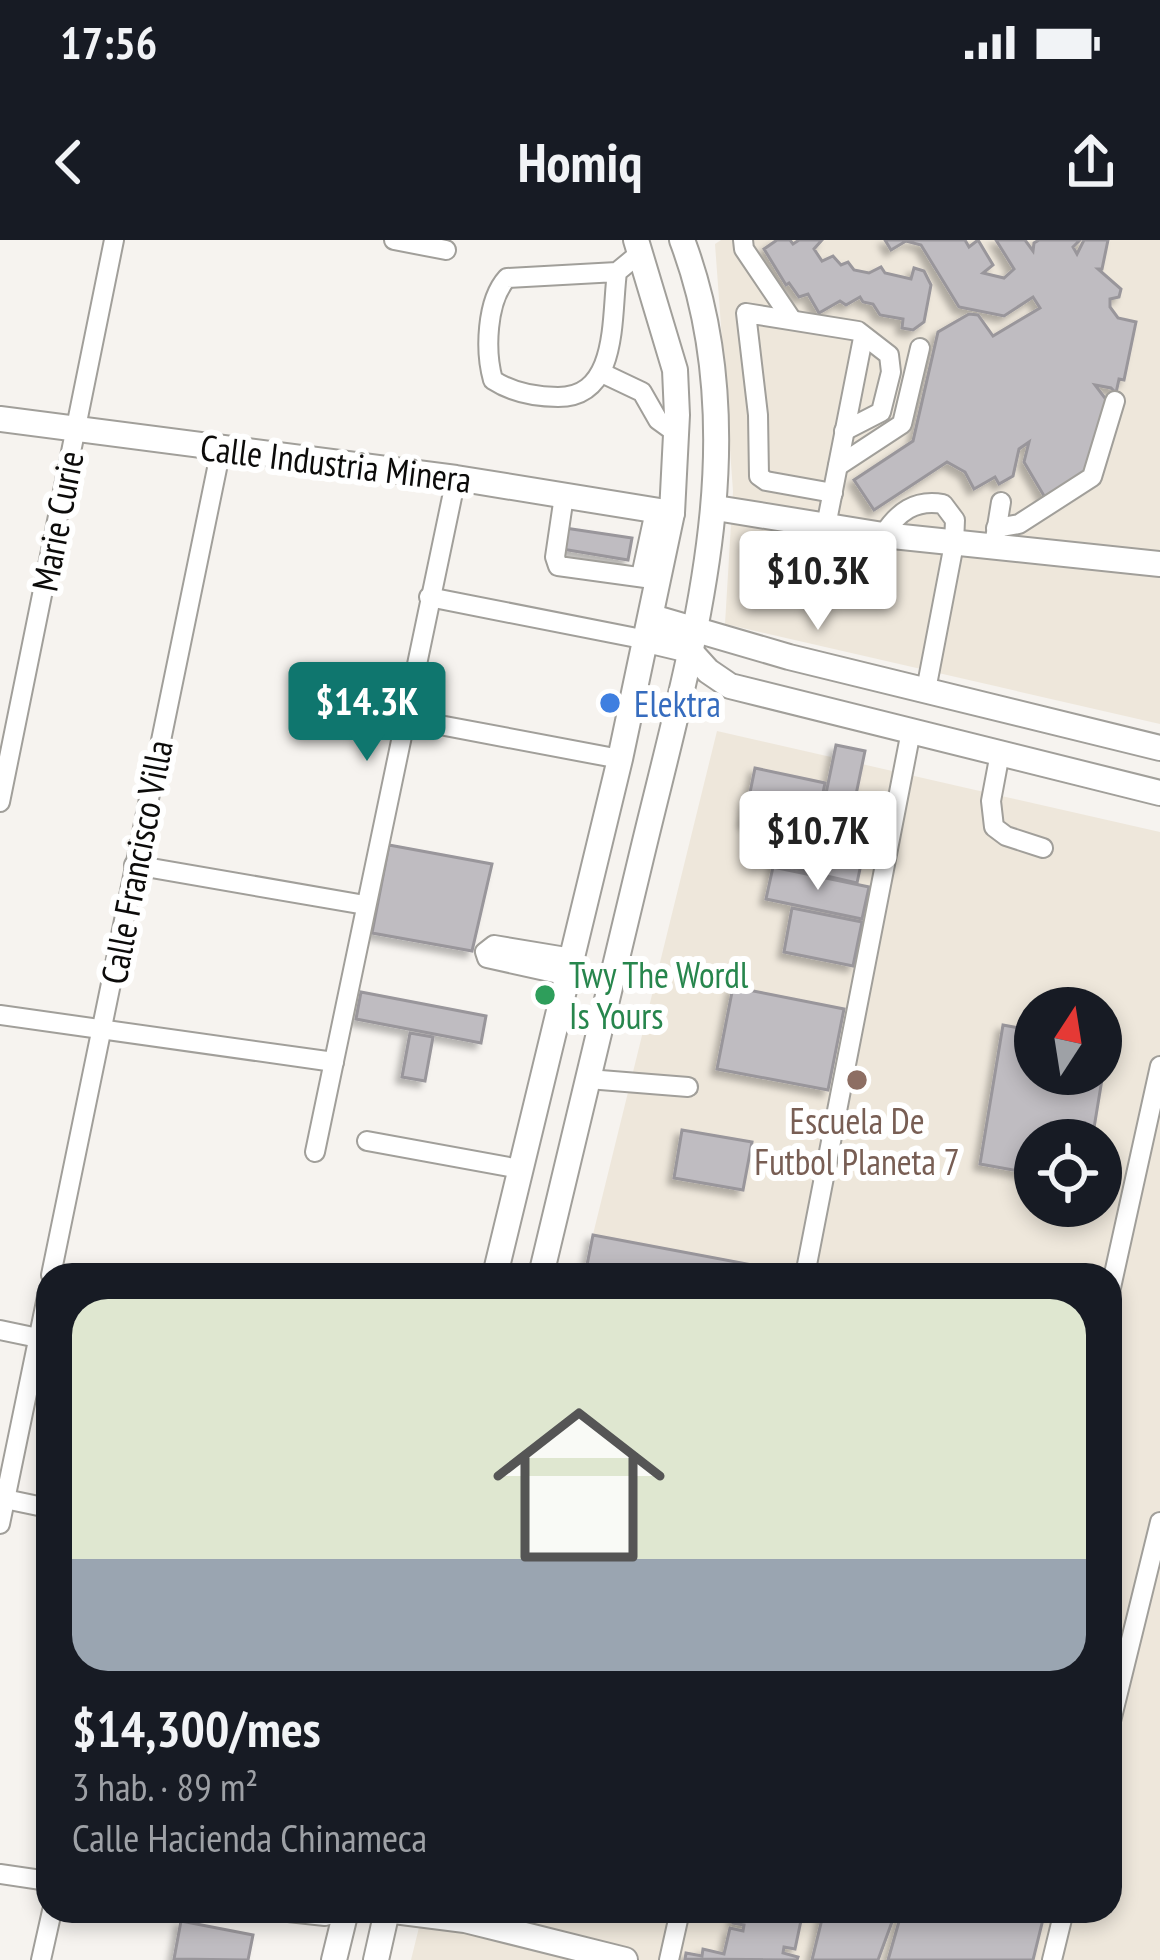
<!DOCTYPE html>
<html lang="es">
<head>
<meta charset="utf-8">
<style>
	body { margin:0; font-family:"PT Sans Narrow",sans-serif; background:#242831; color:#f1f3f6; height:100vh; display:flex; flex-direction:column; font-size:45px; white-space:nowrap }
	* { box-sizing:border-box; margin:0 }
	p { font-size:39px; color:#9ea1a6 }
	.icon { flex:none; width:66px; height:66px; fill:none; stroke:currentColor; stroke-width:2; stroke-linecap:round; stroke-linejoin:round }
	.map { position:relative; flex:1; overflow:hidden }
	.sheet { position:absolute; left:36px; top:1023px; width:1086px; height:660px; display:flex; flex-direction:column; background:#171b24; border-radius:36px; box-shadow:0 6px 18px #0003 }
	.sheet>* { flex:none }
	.needle { width:78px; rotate:12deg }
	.tools { position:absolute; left:1014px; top:747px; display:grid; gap:24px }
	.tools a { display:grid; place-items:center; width:108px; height:108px; border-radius:50%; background:#171b24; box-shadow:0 6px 18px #0003; font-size:60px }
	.price { position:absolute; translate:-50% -102px; padding:0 27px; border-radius:12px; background:#fff; color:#222; font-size:39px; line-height:78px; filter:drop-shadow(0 3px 6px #0008) }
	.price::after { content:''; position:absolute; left:50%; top:72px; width:36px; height:27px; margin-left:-18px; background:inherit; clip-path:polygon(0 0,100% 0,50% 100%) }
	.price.active { background:#0f766e; color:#fff }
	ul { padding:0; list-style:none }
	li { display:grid; align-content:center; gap:24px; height:636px; padding:0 36px }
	li span { display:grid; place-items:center; height:372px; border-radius:36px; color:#555 }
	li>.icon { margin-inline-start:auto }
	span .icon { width:216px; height:216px; fill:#fffc; stroke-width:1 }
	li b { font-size:51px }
	.status { display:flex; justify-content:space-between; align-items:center; height:84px; padding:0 60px; background:#171b24; direction:ltr }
	.status svg { height:33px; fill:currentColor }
	header { display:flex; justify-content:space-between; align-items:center; height:156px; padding:0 36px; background:#171b24; font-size:54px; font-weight:600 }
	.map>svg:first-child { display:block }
	.built { fill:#eee7db; fill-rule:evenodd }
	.building { fill:#bfbcc1; stroke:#99969b; stroke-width:3; filter:url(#shadow) }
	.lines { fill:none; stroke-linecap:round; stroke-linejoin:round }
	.minor-casing { stroke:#a19f9a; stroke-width:22 }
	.major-casing { stroke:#a19f9a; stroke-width:28 }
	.minor { stroke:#fff; stroke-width:18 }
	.major { stroke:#fff; stroke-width:24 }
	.shop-dot { fill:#3f7fe0; stroke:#fff; stroke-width:4.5 }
	.leisure-dot { fill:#2e9e5b; stroke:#fff; stroke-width:4.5 }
	.education-dot { fill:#8d6e63; stroke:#fff; stroke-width:4.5 }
	.labels { text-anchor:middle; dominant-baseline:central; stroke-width:12; stroke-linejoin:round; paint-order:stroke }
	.street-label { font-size:36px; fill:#0c0b0a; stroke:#fff }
	.shop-label { font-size:36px; fill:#366cbe; stroke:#fff; text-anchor:start }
	.leisure-label { font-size:36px; fill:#27864d; stroke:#fff; text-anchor:start }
	.education-label { font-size:36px; fill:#785e54; stroke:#fff }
</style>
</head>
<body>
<div class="status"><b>17:56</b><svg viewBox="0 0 49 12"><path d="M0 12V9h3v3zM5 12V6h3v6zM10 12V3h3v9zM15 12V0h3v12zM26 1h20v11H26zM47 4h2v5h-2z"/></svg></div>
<header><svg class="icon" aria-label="back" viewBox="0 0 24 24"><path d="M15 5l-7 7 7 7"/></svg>Homiq<svg class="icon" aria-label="share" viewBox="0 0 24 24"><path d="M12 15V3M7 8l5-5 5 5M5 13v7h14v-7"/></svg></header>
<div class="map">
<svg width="1160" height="1720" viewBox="0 0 1160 1720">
	<defs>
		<filter id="shadow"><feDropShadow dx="-5.5" dy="5.5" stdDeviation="3" flood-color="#0004"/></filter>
	</defs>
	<rect width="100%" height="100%" fill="#f6f3ef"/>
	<g class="built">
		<polygon points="721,0 1160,0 1160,484 725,384 733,251 715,4"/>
		<path d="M717,491L1160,592V1720H411L423,1671H1110V1035H583ZM1035,768H1101V834H1035ZM1035,900H1101V966H1035Z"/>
	</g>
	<g class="building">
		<polygon points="777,0 790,0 793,4 799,0 822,0 814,9 822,21 833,16 841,25 848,22 854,30 869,33 881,27 885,33 911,39 914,28 924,31 931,45 924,82 913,90 902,88 903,79 880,75 873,64 863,62 860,57 846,65 840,61 819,73 808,54 799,57 789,43 786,45 764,9"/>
		<polygon points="885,0 965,0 969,7 978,0 993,25 983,33 1004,38 1014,29 996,0 1025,0 1033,11 1034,3 1039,0 1080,0 1073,7 1077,14 1084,0 1108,0 1102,29 1098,29 1121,49 1119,57 1110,59 1110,67 1118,78 1136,82 1124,140 1119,139 1116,153 1111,148 1095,145 1108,162 1089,242 1050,266 1024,222 1029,202 1019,209 1013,236 999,244 995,237 974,249 965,232 947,222 874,270 854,240 913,201 938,92 969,74 978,75 993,96 1040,68 1033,57 1004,76 959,67 921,5 906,1 891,10"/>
		<polygon points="565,288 632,298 628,320 562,309"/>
		<polygon points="836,505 865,511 846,603 817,597"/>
		<polygon points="755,528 825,543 814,596 744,582"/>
		<polygon points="782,591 864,610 857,643 774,624"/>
		<polygon points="389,605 492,624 472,711 372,693"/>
		<polygon points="773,627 869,647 862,679 766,659"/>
		<polygon points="792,668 862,682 853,726 784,712"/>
		<polygon points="733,747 844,769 828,850 717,829"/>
		<polygon points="361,752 486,776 481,803 356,779"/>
		<polygon points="1003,785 1035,791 1035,834 1101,834 1101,802 1108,803 1092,900 1035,900 1035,934 980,924"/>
		<polygon points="410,793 433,797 425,841 402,837"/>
		<polygon points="682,890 752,902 743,950 674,938"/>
		<polygon points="593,995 795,1033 795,1035 585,1035"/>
		<polygon points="736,1671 803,1671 795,1709 784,1707 783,1713 798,1717 797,1720 685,1719 686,1713 702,1716 703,1709 724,1714 730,1688 743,1691 744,1685 733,1683"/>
		<polygon points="824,1671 896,1671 878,1720 812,1720"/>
		<polygon points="902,1671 1045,1671 1033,1720 888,1720"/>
		<polygon points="181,1681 253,1695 248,1720 174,1719"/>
	</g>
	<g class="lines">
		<defs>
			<g id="minor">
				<polyline points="394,0 446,10"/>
				<polyline points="743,0 744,9 790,77"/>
				<path d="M617,32C611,77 619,157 558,157C534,157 513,153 493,140C485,112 486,61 507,38L617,32L640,13"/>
				<polyline points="602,133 642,152 658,180 676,193"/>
				<polyline points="838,226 902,184 920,108"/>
				<polyline points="833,253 766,241 759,236 758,175 746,73 858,91 889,115 891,132 881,172 844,191"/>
				<polyline points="564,256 555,317 558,326 660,340"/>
				<polyline points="826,286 863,98"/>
				<polyline points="996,288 1019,284 1092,237 1115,161"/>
				<path d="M883,295C898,272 915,259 943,264L955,280L954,304L926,450"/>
				<polyline points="995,299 1001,262"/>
				<polyline points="641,336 655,271"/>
				<polyline points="429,357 647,400"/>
				<polyline points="445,486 620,519"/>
				<polyline points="1000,513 991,561 994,587 1006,596 1043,608"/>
				<polyline points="0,562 114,0"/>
				<polyline points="134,625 365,665"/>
				<polyline points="568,736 487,718 485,712 494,705 572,718"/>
				<polyline points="0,775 334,822"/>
				<polyline points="588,839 688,847"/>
				<polyline points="367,901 520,929"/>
				<polyline points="315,912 456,238"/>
				<polyline points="51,1035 221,209"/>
				<polyline points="805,1035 911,491"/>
				<polyline points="1110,1052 1160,826"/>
				<polyline points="0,1090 38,1098"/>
				<polyline points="5,1259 48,1268"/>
				<polyline points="0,1284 48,1052"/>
				<polyline points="1110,1485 1160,1282"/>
				<polyline points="0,1634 48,1641"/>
				<polyline points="279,1671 325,1676 343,1671"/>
				<polyline points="41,1720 52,1671"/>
				<polyline points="669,1720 680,1671"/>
				<polyline points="1052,1720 1064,1671"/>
			</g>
			<g id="major">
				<polyline points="0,179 456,238 672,273"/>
				<polyline points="716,268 883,295 1160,324"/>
				<polyline points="652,377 789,417 1160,508"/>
				<polyline points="647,400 689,410 708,431 730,446 1160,553"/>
				<polyline points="495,1035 620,519 672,273 677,175 675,130 636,0"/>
				<path d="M541,1035C574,896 608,757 641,618C689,416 759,203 682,0"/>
				<polyline points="394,1671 465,1680 625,1720"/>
				<polyline points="334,1720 346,1671"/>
				<polyline points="376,1720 387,1671"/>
			</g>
		</defs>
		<use href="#minor" class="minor-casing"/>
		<use href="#major" class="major-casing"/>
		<use href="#minor" class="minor"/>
		<use href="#major" class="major"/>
	</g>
	<circle class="shop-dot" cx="610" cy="463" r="12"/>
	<circle class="leisure-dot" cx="545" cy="755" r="12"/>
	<circle class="education-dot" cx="857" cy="840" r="12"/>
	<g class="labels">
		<g class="street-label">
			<text transform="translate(336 223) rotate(7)">Calle Industria Minera</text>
			<text transform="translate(57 281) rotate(-79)">Marie Curie</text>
			<text transform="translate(136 622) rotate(-79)">Calle Francisco Villa</text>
		</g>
		<g class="shop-label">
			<text x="634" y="463">Elektra</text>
		</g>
		<g class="leisure-label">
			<text x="569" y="734">Twy The Wordl<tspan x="569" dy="41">Is Yours</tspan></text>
		</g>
		<g class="education-label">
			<text x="857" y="880">Escuela De<tspan x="857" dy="41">Futbol Planeta 7</tspan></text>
		</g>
	</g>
</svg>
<div class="tools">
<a><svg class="needle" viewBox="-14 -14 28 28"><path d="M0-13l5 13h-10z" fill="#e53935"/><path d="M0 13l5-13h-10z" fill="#9ea1a6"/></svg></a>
<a><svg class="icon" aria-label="locate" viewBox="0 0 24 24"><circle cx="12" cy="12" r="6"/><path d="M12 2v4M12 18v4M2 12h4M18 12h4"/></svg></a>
</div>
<b class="price" style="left:818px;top:393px">$10.3K</b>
<b class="price active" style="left:367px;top:524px">$14.3K</b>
<b class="price" style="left:818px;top:653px">$10.7K</b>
<section class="sheet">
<ul>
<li><span style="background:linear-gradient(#dfe7d0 70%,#9aa5b1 0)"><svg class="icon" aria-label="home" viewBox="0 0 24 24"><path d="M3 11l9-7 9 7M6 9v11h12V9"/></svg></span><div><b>$14,300/mes</b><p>3 hab. · 89 m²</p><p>Calle Hacienda Chinameca</p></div></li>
</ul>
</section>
</div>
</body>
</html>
